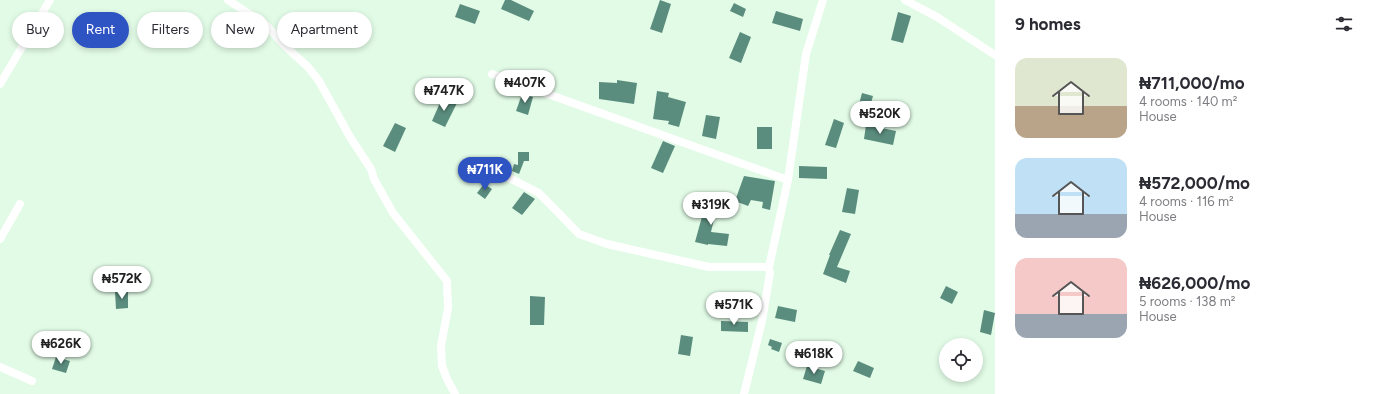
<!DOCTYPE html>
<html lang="en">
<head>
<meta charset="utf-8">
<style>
	body { margin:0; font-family:Figtree,sans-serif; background:#f7f7f7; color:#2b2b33; height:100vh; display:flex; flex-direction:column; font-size:15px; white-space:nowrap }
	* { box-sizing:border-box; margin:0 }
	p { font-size:13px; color:#7c7c81 }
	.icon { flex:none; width:22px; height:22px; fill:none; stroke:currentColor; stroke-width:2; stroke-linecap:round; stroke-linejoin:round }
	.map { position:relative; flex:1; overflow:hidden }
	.sheet { display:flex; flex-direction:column; background:#fff; width:380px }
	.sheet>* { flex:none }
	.banner { position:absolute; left:12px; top:12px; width:380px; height:36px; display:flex; gap:8px }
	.controls { position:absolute; left:939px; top:338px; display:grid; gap:8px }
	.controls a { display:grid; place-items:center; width:44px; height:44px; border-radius:50%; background:#fff; box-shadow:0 2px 6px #0003; font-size:20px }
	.price { position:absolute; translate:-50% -34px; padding:0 9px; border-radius:14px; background:#fff; color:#222; font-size:13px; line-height:26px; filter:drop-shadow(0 1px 2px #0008) }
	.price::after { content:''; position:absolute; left:50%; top:24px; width:12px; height:9px; margin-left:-6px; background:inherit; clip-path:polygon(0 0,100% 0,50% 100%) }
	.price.active { background:#2e53c2; color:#fff }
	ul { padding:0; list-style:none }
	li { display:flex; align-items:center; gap:12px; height:100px; padding:0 20px }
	li span { display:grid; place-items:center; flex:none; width:112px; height:80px; border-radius:12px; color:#555 }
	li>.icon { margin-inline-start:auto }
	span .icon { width:48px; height:48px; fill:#fffc; stroke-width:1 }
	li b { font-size:17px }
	h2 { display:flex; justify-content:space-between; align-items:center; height:48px; padding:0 20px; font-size:17px }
	.tag { padding:0 14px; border-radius:18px; background:#fff; box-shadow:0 2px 6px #0003; font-size:14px; line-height:36px }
	.tag.active { background:#2e53c2; color:#fff }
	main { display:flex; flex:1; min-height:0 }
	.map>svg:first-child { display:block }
	.building { fill:#5b8d7e }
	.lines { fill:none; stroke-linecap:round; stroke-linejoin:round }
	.street { stroke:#fff; stroke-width:8 }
</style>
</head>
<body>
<main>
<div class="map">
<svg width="995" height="394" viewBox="0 0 995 394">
	<rect width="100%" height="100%" fill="#e1fbe6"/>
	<g class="building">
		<polygon points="505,0 511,0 534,11 529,21 501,9"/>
		<polygon points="660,0 671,4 662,33 650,29"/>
		<polygon points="734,3 746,9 743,17 730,11"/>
		<polygon points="460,4 480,11 475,24 455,17"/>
		<polygon points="776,11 803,19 800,31 772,23"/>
		<polygon points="898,12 911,16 903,43 891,40"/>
		<polygon points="740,32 751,37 741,63 729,58"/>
		<polygon points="617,80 637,83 634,104 599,99 599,82 617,83"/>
		<polygon points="657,91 669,93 668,97 686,102 679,127 668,124 669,121 653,119"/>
		<polygon points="862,93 873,96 869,110 858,108"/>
		<polygon points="522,94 533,97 528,115 516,111"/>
		<polygon points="443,96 457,103 445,127 432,121"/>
		<polygon points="706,115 720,117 716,139 702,136"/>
		<polygon points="834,119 844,123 836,148 825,145"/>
		<polygon points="395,123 406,128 395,152 383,146"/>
		<polygon points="866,125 896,131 893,145 864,139"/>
		<rect x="757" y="127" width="15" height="22"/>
		<polygon points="663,141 675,146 663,173 651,168"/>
		<polygon points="518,152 529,152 529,161 524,161 519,174 512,171 514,164 518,165"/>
		<polygon points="799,166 827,167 827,179 799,178"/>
		<polygon points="744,176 775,181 770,210 762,208 763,202 751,200 748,206 735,201"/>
		<polygon points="484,184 492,189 485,199 477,193"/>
		<polygon points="847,188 859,190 855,214 842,212"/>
		<polygon points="524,192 535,199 522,215 512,208"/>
		<polygon points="708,195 720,199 716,211 711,232 729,234 727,246 708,244 708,245 695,242"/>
		<polygon points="840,230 851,234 837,267 850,271 846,283 823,274 830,255 829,255"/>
		<polygon points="946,286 958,292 952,304 940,298"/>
		<polygon points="115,291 128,291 128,308 116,309"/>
		<polygon points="530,296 545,297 544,325 530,325"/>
		<polygon points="778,306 797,310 795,322 775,318"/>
		<polygon points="984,310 995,313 991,335 980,332"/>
		<polygon points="721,321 748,322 748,332 721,331"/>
		<polygon points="681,335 693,337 690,356 678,354"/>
		<polygon points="770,339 782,343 779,352 771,349 772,347 768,345"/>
		<polygon points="56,357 70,361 66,373 52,369"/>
		<polygon points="858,361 874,368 870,378 853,371"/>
		<polygon points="807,366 825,371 821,384 803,379"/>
	</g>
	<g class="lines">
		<g class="street">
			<polyline points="228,0 266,25 285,46 308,67 319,81 350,137 371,169 374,179 393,213 447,281 448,308 441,346 442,366 447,379 455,394"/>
			<polyline points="905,0 937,17 995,55"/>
			<polyline points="492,74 788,180"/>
			<polyline points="0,84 50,0"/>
			<polyline points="482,164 539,193 579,234 607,244 709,267 769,267"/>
			<polyline points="0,239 20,204"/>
			<polyline points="0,367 32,381"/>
			<polyline points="744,394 762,321 770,273 769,267 788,180 806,54 823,0"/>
		</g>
	</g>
</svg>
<div class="controls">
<a><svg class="icon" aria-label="locate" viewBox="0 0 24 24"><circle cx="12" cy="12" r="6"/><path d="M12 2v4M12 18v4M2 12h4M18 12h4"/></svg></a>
</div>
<b class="price" style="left:525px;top:104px">₦407K</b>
<b class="price" style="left:444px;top:112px">₦747K</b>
<b class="price" style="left:880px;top:135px">₦520K</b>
<b class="price active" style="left:485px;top:191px">₦711K</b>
<b class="price" style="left:711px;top:226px">₦319K</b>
<b class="price" style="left:122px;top:300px">₦572K</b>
<b class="price" style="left:734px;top:326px">₦571K</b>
<b class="price" style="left:61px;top:365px">₦626K</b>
<b class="price" style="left:814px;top:375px">₦618K</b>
<div class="banner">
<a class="tag">Buy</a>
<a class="tag active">Rent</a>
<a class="tag">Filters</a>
<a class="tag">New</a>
<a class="tag">Apartment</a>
</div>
</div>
<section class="sheet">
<h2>9 homes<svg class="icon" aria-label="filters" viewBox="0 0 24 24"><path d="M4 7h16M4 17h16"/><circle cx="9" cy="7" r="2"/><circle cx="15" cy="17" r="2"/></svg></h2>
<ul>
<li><span style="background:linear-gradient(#dfe7d0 60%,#b9a48a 0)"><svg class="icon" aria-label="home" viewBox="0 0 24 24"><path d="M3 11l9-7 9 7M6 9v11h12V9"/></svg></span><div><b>₦711,000/mo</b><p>4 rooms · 140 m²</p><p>House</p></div></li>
<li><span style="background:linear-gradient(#bfe0f5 70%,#9aa5b1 0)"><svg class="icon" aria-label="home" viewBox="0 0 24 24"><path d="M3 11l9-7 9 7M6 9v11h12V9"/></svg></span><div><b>₦572,000/mo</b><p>4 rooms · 116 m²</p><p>House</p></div></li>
<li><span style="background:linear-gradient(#f6c9c9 70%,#9aa5b1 0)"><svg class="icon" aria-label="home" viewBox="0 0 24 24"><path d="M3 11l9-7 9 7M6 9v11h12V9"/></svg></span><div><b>₦626,000/mo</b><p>5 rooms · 138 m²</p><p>House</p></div></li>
</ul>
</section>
</main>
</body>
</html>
